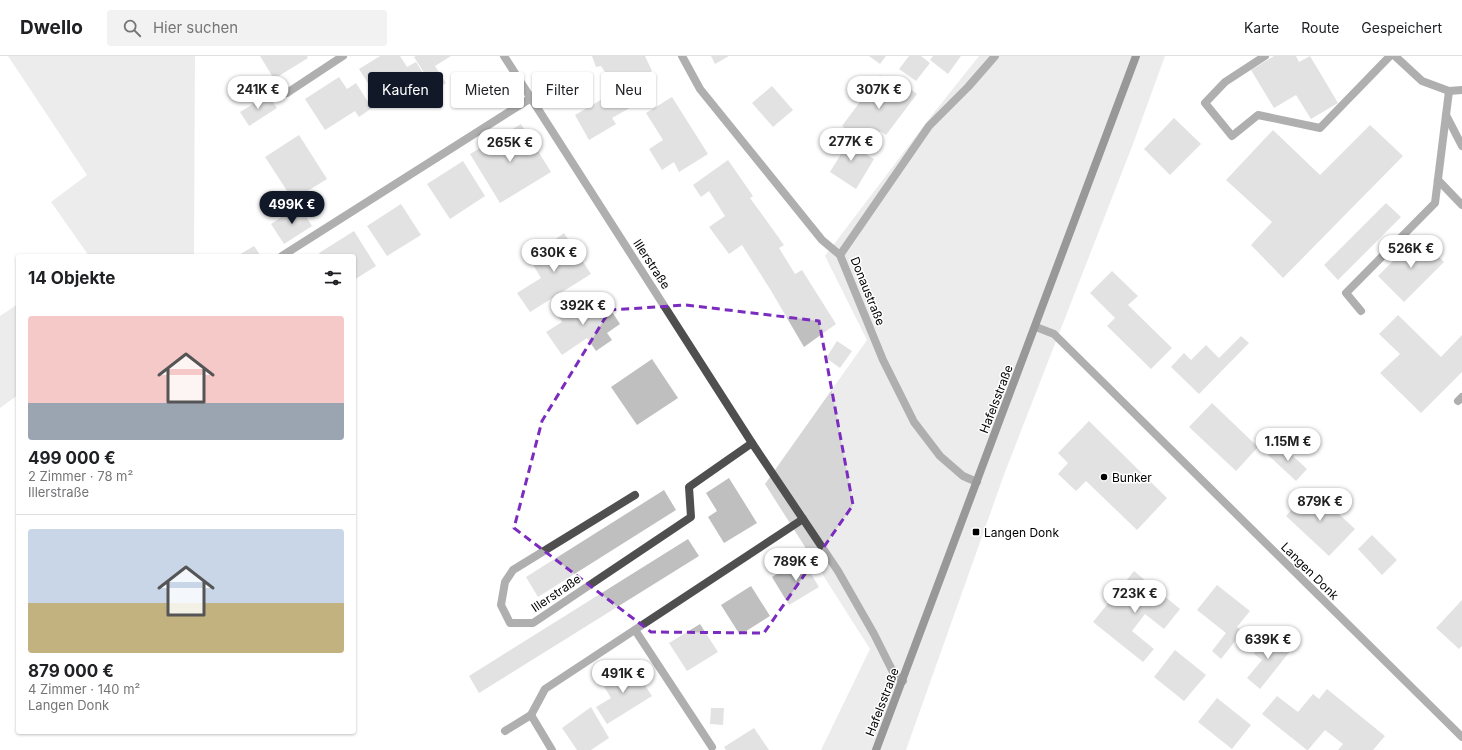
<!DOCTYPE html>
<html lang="de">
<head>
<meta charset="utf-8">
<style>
	body { margin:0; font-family:Inter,sans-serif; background:#f2f2f2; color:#202124; height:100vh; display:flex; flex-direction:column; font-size:15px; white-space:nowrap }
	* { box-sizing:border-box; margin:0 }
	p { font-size:13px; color:#757577 }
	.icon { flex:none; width:22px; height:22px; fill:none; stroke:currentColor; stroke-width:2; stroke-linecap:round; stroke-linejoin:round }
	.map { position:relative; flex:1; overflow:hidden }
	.side { position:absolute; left:16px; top:198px; width:340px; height:480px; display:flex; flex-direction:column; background:#fff; border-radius:4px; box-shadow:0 1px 3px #0004 }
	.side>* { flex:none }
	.top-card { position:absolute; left:368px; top:16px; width:380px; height:36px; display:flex; gap:8px }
	.price { position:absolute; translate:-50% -34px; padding:0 9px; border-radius:14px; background:#fff; color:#222; font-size:13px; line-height:26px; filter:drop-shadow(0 1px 2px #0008) }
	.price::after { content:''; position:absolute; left:50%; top:24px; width:12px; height:9px; margin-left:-6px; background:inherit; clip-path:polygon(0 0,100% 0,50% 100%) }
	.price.on { background:#111827; color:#fff }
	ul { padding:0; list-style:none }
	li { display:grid; align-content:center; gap:8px; height:212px; padding:0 12px }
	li+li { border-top:1px solid #e0e0e0 }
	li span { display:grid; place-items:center; height:124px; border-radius:4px; color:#555 }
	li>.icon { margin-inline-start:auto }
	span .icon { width:72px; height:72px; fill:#fffc; stroke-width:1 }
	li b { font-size:17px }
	h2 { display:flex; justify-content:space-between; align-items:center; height:48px; padding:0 12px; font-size:17px }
	.tag { padding:0 14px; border-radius:4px; background:#fff; box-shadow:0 1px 3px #0004; font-size:14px; line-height:36px }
	.tag.on { background:#111827; color:#fff }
	header { display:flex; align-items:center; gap:24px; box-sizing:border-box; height:56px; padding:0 20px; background:#fff; border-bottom:1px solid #e0e0e0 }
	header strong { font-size:19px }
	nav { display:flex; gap:22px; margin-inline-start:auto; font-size:14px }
	.search { width:280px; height:36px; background:#f2f2f2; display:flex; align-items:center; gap:10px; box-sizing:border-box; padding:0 14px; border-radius:4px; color:#757577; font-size:15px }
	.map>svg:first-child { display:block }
	.green { fill:#d6d6d6 }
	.building { fill:#bfbfbf }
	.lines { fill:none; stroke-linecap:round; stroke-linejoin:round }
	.lane { stroke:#4f4f4f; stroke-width:8 }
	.street { stroke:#4f4f4f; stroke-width:8 }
	.secondary { stroke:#1c1c1c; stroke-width:8 }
	.marked { fill:none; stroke:#7b2cbf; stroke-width:3; stroke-dasharray:8 5; stroke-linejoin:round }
	.poi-dot { fill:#000; stroke:#fff; stroke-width:1.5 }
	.labels { text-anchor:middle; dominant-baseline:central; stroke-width:3; stroke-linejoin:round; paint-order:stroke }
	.street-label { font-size:12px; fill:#000; stroke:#fff }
	.poi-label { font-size:12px; fill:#000; stroke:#fff; text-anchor:start }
</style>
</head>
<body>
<header>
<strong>Dwello</strong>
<div class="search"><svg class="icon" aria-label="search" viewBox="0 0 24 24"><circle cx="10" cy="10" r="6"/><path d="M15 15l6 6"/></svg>Hier suchen</div>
<nav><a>Karte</a><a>Route</a><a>Gespeichert</a></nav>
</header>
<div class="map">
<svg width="1462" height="694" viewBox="0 0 1462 694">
	<rect width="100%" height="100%" fill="#fff"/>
	<g class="green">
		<polygon points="8,0 195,0 194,200 89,200 51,146 87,119"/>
		<polygon points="979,0 1165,0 1133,88 1005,416 906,694 821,694 870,593 765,428 867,284 825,200 932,59"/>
		<polygon points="18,248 18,339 0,352 0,260"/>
	</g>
	<g class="building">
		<polygon points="260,0 307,0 308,2 274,23"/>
		<polygon points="380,0 400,0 407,11 416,6 435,36 425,42 414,24 379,45 359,13"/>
		<polygon points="416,0 451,0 435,10 446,27 435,34 414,1"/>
		<polygon points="592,0 645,0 652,15 623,31 619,24 612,27 601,10 596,11"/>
		<polygon points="711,0 729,0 715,8"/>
		<polygon points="869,0 886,0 880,8"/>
		<polygon points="909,0 921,0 930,7 916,25 899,13"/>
		<polygon points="933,0 961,0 948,18 930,4"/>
		<polygon points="1274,0 1296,0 1299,6 1310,0 1338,47 1311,63 1296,39 1274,52 1251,14"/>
		<polygon points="880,19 898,33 902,27 917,38 886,79 880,75 868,90 842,70"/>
		<polygon points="339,21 347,33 356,27 372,52 359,61 355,55 325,74 305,43"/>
		<polygon points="772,30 793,54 773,71 752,47"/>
		<polygon points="623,31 635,49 612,62 616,68 589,84 575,59"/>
		<polygon points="268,39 277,52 249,70 240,56"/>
		<polygon points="672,41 708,98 679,116 674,106 662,114 649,93 663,84 646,57"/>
		<polygon points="1174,62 1201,88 1170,119 1144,93"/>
		<polygon points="521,68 551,116 500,147 470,98"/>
		<polygon points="1370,69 1403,100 1283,222 1251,189 1272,166 1226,124 1273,74 1320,119"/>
		<polygon points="844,76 858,85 854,91 874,103 856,133 830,116 841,98 834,93"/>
		<polygon points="299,79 327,123 293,144 265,101"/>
		<polygon points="728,104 753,140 750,142 784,189 779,192 795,218 802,214 836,268 804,291 770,233 742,189 729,198 709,171 725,160 709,135 701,141 693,129"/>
		<polygon points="463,105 485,140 450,163 427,128"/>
		<polygon points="1386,147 1401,161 1338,224 1324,209"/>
		<polygon points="401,148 421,179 387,200 367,170"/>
		<polygon points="299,149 312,170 284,188 271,168"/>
		<polygon points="354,175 376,210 354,224 354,200 321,200 319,197"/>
		<polygon points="564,177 591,218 530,256 517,237 541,222 529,202"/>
		<polygon points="1418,180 1444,206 1404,246 1378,220"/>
		<polygon points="254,190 261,200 237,200"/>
		<polygon points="1112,215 1138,240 1128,249 1172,292 1151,313 1107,270 1115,262 1090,237"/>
		<polygon points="579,237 594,257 607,248 620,268 607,277 612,284 596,295 587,282 562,299 546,276 562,266 557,258 568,251 565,246"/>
		<polygon points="1398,259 1441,301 1462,279 1462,316 1421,357 1380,317 1400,298 1379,278"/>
		<polygon points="1241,280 1249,287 1199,338 1171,311 1184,297 1191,304 1206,289 1219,302"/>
		<polygon points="837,285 852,295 840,312 826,302"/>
		<polygon points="652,303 678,342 637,369 611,331"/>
		<polygon points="1212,347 1258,391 1236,415 1189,371"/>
		<polygon points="1089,365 1167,442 1137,474 1086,425 1076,435 1058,418 1068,407 1058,397"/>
		<polygon points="1279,387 1307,413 1296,425 1268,399"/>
		<polygon points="729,422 757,467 724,487 708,461 717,455 706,437"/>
		<polygon points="1311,432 1355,473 1329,500 1286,460"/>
		<polygon points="664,434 676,454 538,541 526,521"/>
		<polygon points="1372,479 1397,504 1382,519 1358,493"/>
		<polygon points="688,483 699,500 479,637 469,620"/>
		<polygon points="802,503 819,531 789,549 772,521"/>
		<polygon points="1134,515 1180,553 1164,573 1145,558 1132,575 1154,593 1143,606 1093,566"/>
		<polygon points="1217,529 1250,555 1237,571 1243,575 1221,603 1212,595 1226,577 1197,554"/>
		<polygon points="751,530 770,560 740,579 721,549"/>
		<polygon points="1462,544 1462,590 1459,593 1436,572"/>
		<polygon points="700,568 718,596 687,615 669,587"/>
		<polygon points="1270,577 1291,594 1260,633 1247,622 1262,604 1254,598"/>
		<polygon points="1175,594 1206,619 1184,645 1154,621"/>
		<polygon points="631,608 652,640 607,668 596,651 611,642 602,627"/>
		<polygon points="1327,633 1385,680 1373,694 1338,694 1343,688 1325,674 1308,694 1307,694 1262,658 1277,640 1298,656 1313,638 1319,643"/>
		<polygon points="1217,642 1251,669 1232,693 1198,666"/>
		<polygon points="591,651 609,682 591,694 577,694 562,672"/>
		<polygon points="711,652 724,652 723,669 710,668"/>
		<polygon points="754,672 769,694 726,694 724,691"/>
	</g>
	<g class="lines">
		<g class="lane">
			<polyline points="1265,0 1225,26 1205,47 1232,80 1258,59 1320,72 1390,0"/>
			<polyline points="1446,59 1462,90"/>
			<polyline points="1438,124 1462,149"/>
			<polyline points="1361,255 1346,237 1435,147 1449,35"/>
			<polyline points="1458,345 1462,341"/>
		</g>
		<g class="street">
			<polyline points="504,0 752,387 838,515 874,578 894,618 903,625"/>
			<polyline points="682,0 700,33 822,184 840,199 883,304 914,366 940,400 963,420 977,426"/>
			<polyline points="1395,0 1422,25 1449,35 1462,34"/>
			<polyline points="287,37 343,0"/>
			<polyline points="840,199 929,70 968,31 995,0"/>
			<polyline points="282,200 531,42"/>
			<polyline points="1036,271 1054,278 1462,681"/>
			<polyline points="635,439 513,514 505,526 501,549 510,567 533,567 691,461 689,431 752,387"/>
			<polyline points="635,574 712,691"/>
			<polyline points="531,659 552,694"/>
			<polyline points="505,675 531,659 545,633 803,463"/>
		</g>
		<polyline class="secondary" points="876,694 1136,0"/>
	</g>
	<path d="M0 0H1462V694H0ZM686,249L819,265L853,449L764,577L651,576L514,472L542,365L610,254Z" fill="#fff" fill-opacity=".55" fill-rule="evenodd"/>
	<path class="marked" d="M686,249L819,265L853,449L764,577L651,576L514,472L542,365L610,254Z"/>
	<g class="poi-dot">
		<circle cx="1104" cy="421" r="4"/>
		<rect x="972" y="472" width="8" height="8" rx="2"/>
	</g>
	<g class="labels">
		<g class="street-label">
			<text transform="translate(652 208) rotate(57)">Illerstraße</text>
			<text transform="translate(868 235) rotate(68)">Donaustraße</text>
			<text transform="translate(996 343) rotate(-69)">Hafelsstraße</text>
			<text transform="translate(1310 515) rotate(45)">Langen Donk</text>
			<text transform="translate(556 537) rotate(-34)">Illerstraße</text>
			<text transform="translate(882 646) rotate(-69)">Hafelsstraße</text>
		</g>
		<g class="poi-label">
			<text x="1112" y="421">Bunker</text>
			<text x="984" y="476">Langen Donk</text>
		</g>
	</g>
</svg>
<b class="price" style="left:258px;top:54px">241K €</b>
<b class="price" style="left:879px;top:54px">307K €</b>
<b class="price" style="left:851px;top:106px">277K €</b>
<b class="price" style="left:510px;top:107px">265K €</b>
<b class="price on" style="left:292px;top:169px">499K €</b>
<b class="price" style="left:1411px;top:213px">526K €</b>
<b class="price" style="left:554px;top:217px">630K €</b>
<b class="price" style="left:583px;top:270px">392K €</b>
<b class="price" style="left:1288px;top:406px">1.15M €</b>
<b class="price" style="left:1320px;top:466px">879K €</b>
<b class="price" style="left:796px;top:526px">789K €</b>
<b class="price" style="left:1135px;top:558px">723K €</b>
<b class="price" style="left:1268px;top:604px">639K €</b>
<b class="price" style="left:623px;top:638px">491K €</b>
<div class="top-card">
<a class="tag on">Kaufen</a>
<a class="tag">Mieten</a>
<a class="tag">Filter</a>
<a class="tag">Neu</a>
</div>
<section class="side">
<h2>14 Objekte<svg class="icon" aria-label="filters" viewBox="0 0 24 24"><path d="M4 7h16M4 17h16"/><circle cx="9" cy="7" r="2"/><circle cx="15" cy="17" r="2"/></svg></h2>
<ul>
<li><span style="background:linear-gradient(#f6c9c9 70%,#9aa5b1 0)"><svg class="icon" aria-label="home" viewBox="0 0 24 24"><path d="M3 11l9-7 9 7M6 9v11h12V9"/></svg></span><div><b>499 000 €</b><p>2 Zimmer · 78 m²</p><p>Illerstraße</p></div></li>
<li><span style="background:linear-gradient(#c9d6e8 60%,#c2b280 0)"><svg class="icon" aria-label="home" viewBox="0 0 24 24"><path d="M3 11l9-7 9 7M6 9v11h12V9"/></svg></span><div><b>879 000 €</b><p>4 Zimmer · 140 m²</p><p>Langen Donk</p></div></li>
</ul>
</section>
</div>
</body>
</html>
